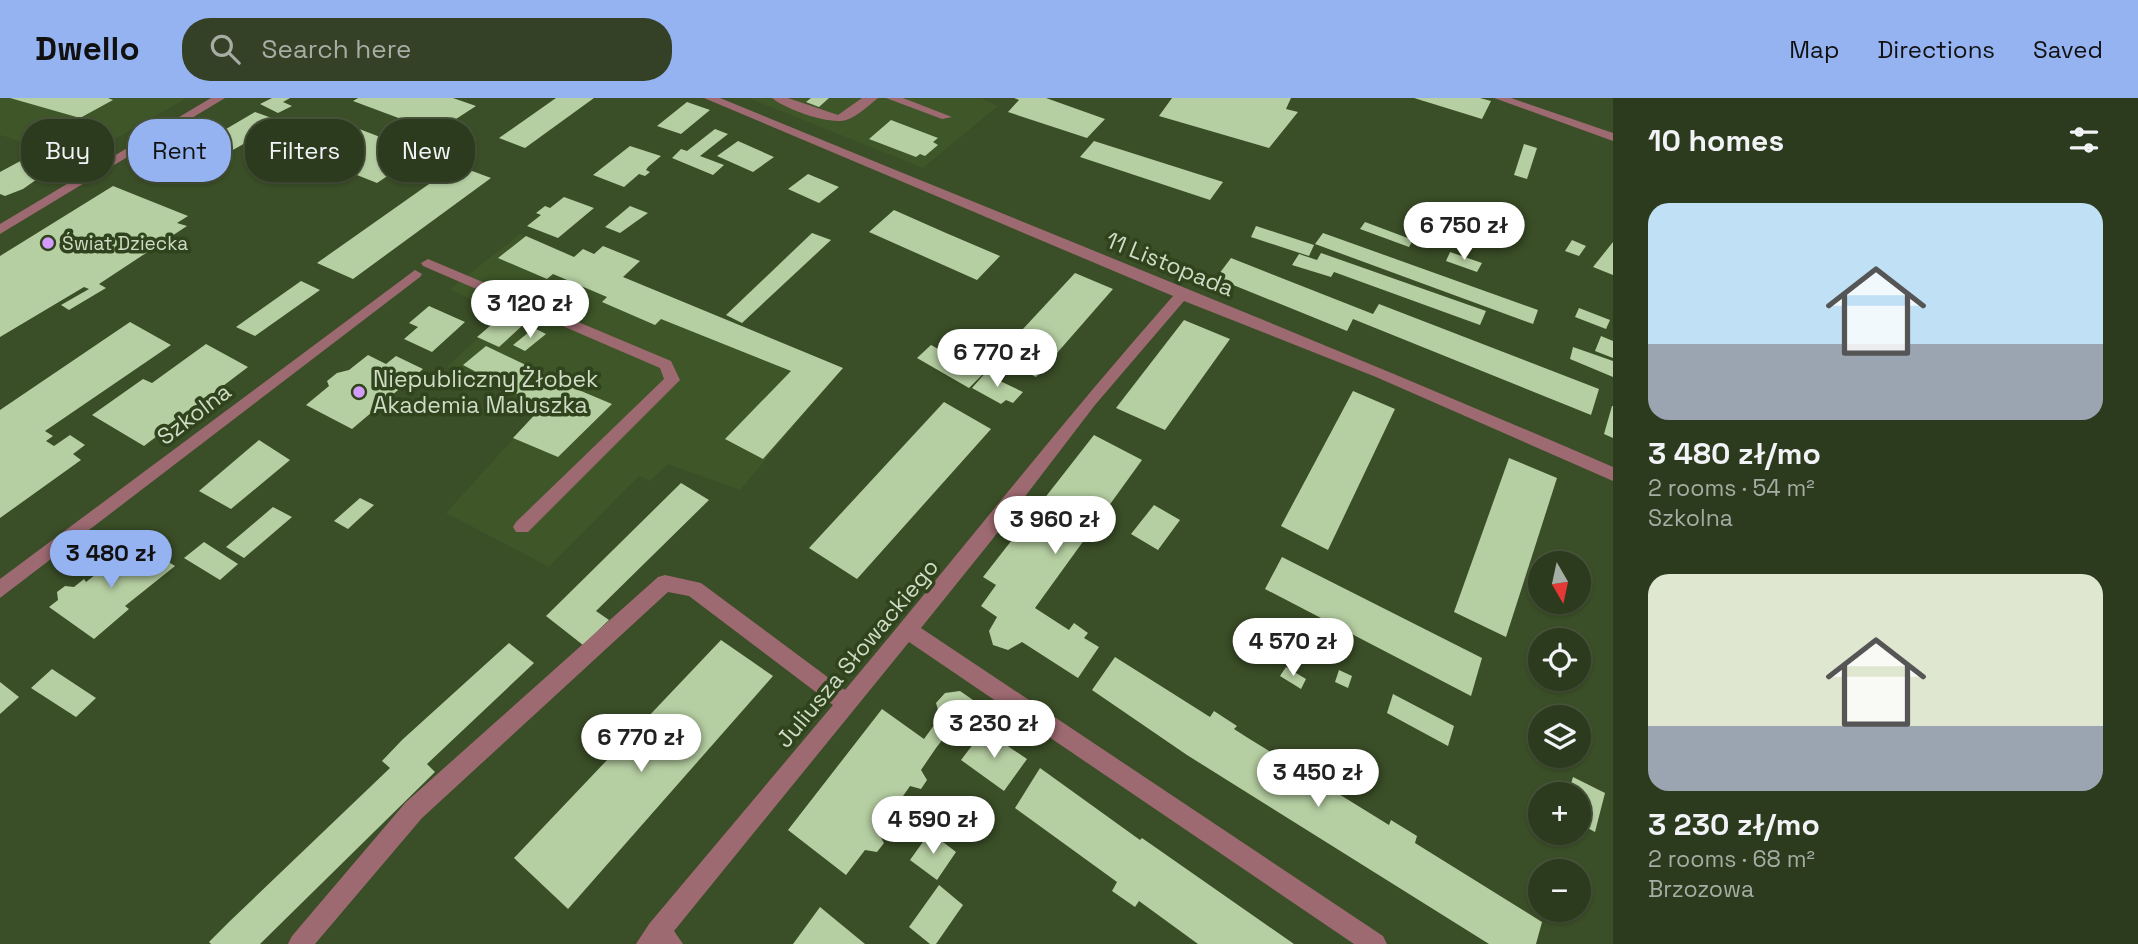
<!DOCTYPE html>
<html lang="en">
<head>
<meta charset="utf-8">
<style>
	body { margin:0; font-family:"Space Grotesk",sans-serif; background:#344126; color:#f1f3f6; height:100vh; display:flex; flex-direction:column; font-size:26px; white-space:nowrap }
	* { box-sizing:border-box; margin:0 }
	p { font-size:23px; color:#a6ada4 }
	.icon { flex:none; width:38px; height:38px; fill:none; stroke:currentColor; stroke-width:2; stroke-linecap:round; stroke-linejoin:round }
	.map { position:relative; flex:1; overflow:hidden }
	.details { display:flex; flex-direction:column; background:#2c3a1d; width:525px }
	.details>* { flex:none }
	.hud { position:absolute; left:21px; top:21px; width:665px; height:63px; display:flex; gap:14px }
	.needle { width:46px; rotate:171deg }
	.controls { position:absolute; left:1528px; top:453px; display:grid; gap:14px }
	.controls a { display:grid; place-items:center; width:63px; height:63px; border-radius:50%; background:#2c3a1d; box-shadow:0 2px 5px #0004,0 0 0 2px #48543b; font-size:35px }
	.price { position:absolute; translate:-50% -60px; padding:0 16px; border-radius:24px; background:#fff; color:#222; font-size:23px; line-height:46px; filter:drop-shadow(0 2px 4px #0008) }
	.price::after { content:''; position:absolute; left:50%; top:42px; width:21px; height:16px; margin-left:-10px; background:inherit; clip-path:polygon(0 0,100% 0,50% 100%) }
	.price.selected { background:#95b2f1; color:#111 }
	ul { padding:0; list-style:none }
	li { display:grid; align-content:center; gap:14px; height:371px; padding:0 35px }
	li span { display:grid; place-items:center; height:217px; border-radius:21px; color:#555 }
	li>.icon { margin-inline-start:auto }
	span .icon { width:126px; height:126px; fill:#fffc; stroke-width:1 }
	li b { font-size:30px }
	h2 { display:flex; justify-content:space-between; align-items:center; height:84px; padding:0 35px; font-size:30px }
	.pill { padding:0 24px; border-radius:28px; background:#2c3a1d; box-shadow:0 2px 5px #0004,0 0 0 2px #48543b; font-size:24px; line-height:63px }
	.pill.selected { background:#95b2f1; color:#111 }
	header { display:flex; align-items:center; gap:42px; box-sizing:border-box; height:98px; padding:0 35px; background:#95b2f1; color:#111 }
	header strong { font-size:33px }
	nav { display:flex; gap:38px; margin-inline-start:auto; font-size:24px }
	.search { width:490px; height:63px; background:#344126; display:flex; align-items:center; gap:18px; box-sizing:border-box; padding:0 24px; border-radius:28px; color:#a6ada4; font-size:26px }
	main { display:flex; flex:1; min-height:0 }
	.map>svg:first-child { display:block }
	.built { fill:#3e5628 }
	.building { fill:#b6cfa2 }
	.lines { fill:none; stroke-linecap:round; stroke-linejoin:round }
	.minor { fill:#9e6a71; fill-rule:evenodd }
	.poi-dot { fill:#d59bfa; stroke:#2f431c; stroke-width:2.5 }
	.labels { text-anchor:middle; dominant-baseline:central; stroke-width:7; stroke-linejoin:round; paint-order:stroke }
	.far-poi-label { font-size:19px; fill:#cfdbc5; stroke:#2f431c; text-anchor:start }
	.street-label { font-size:23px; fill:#cfdbc5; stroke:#2f431c }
	.poi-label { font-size:23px; fill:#cfdbc5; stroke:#2f431c; text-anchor:start }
</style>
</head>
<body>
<header>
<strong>Dwello</strong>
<div class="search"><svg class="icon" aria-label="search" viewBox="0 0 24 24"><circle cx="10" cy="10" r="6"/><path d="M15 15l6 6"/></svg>Search here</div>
<nav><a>Map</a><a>Directions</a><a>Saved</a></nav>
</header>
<main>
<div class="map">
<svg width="1613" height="846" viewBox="0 0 1613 846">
	<rect width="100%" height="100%" fill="#3a4e27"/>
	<g class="built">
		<polygon points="0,0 187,0 78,62 0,37"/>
		<polygon points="748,0 981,0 998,8 923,70"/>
		<polygon points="520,136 623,179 843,270 740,392 668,366 650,383 639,378 549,469 446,415 541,310 447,269 502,217 450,191"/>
	</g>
	<g class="building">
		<polygon points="10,0 108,0 113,2 80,20"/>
		<polygon points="272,0 290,0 283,4 292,8 278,15 260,6"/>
		<polygon points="358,0 453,0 476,8 436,34 353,3"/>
		<polygon points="556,0 594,0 525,50 499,40"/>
		<polygon points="811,0 829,0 819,9 806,4"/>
		<polygon points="1014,0 1046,0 1105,21 1087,40 1008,14 1019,2"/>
		<polygon points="1172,0 1291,0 1286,11 1298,14 1269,50 1159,18"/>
		<polygon points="1414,0 1480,0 1491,3 1482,21"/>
		<polygon points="687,4 710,12 681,36 657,28"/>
		<polygon points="255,14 283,24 222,58 197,48"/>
		<polygon points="891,22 938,40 933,44 938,47 925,58 920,56 916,59 869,41"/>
		<polygon points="341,24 422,55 377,85 294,52"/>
		<polygon points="715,31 728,36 700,58 724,67 713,77 672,60 681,51 687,53"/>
		<polygon points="738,43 774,59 753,74 717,58"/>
		<polygon points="1094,43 1223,84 1210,102 1080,59"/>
		<polygon points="1524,46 1537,50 1527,81 1514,77"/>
		<polygon points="630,48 661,58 648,69 646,72 650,74 645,78 639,76 624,89 593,77"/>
		<polygon points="26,60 53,70 23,91 5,98 0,96 0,74"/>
		<polygon points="456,67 491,80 353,181 317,165"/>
		<polygon points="808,76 839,89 819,105 788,91"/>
		<polygon points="113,88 188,118 177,125 187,128 99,186 106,190 69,212 61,207 89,191 84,189 0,239 0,158"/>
		<polygon points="564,99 594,110 558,140 527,128 541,117 536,115 545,108 550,110"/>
		<polygon points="630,108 648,115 620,135 605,129"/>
		<polygon points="894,112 946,135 1000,158 977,182 869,134"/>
		<polygon points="1365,124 1413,142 1409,149 1360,131"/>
		<polygon points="1256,128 1314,147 1309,158 1251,139"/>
		<polygon points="812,135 831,142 742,225 726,217"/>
		<polygon points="1323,135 1538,212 1533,226 1315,146"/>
		<polygon points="526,138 574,159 583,151 594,156 603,148 640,163 623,179 843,270 763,361 725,341 791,273 661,221 655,227 602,204 607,199 553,176 547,181 498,160"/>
		<polygon points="1572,142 1586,148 1579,158 1565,153"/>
		<polygon points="1613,144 1613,177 1593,169"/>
		<polygon points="1450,154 1482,165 1477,174 1446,163"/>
		<polygon points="1321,155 1486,213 1480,227 1334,174 1331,179 1292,167 1299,156 1317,162"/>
		<polygon points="1231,160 1373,216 1379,206 1599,291 1591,317 1353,221 1347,233 1216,180"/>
		<polygon points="1075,175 1113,191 1036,279 997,259"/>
		<polygon points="301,183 320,192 255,238 236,229"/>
		<polygon points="429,208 465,224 432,254 404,241 418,229 409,225"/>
		<polygon points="1579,210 1610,222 1606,231 1575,219"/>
		<polygon points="503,217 524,226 499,249 477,239"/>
		<polygon points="1184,222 1230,241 1165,332 1116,310"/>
		<polygon points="130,224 171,247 45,333 53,338 46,343 54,348 70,337 85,347 73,356 81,362 0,420 0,312"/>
		<polygon points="534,230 546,236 525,253 513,247"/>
		<polygon points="1601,238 1613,243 1613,260 1595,253"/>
		<polygon points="206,246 248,269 144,348 92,317 143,281 152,285"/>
		<polygon points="931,247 983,276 969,290 917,260"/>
		<polygon points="486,248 574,290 612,306 558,359 513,340 542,309 463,267"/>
		<polygon points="1573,249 1613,263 1613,279 1570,261"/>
		<polygon points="368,257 386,266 396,258 423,271 352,331 306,307 329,288 327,283 337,275 349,272"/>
		<polygon points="988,272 1003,280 1000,283 1023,294 1013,305 1006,302 1001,306 972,290"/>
		<polygon points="1353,293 1395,311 1328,452 1281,428"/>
		<polygon points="944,304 991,331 857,481 809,450"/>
		<polygon points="1612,308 1613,308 1613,340 1604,336"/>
		<polygon points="1094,337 1142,362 1035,510 1069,532 1074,525 1088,535 1084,540 1099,549 1078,580 1022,544 1008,552 993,547 989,533 997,519 981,508 996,487 983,479"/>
		<polygon points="259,342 290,362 231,411 199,393"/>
		<polygon points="1509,360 1557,380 1506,539 1454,514"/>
		<polygon points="681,385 709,402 596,513 609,522 583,547 546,518"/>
		<polygon points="360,400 374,407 348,431 334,423"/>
		<polygon points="1154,407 1180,422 1158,452 1131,436"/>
		<polygon points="273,409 292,419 244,460 226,449"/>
		<polygon points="137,444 175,468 125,508 129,511 94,541 49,509 58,502 57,494 65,488 74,489 84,481 86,484"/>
		<polygon points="204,444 238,466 220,482 184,460"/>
		<polygon points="1282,459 1482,560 1471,598 1265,491"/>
		<polygon points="721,542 773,578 568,811 514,760"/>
		<polygon points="509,545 534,565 427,666 435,674 260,846 211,846 209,844 230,823 390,670 382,663 402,642"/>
		<polygon points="1115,559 1210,619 1214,613 1237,628 1234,631 1248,640 1389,727 1391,722 1417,738 1415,745 1542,824 1536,846 1489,846 1187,657 1092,592"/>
		<polygon points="1286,569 1306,581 1301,591 1280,578"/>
		<polygon points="52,571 96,600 76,619 31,590"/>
		<polygon points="1339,572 1352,578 1348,590 1335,584"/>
		<polygon points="0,584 19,599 0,616"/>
		<polygon points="960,593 973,602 976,616 968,627 953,628 936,650 921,672 927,682 921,691 910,688 878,734 884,745 877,754 865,752 846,777 788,732 882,611 924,641 940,619 936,605 945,595"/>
		<polygon points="1393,596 1454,628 1448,648 1387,615"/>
		<polygon points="984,632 1027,661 1004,693 961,662"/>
		<polygon points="1040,670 1140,742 1142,740 1294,846 1198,846 1139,803 1135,809 1112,793 1117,784 1015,710"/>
		<polygon points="1573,679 1605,695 1595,734 1578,725 1578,696 1568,696"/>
		<polygon points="930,734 956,754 937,782 910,762"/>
		<polygon points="939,787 963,807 936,846 930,846 909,829"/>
		<polygon points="820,809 865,846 793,846"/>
	</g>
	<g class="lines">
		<g class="minor">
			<polygon points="211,0 225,0 0,136 0,126"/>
			<path d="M704,0H720C1018,123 1317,241 1613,369V383L1376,279L1184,203L1095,307L991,443L921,530L1383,838L1387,846H1354L909,544L674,833L683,846H636L649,826L833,607L689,498L668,494L422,720L315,846H288L292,838L406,704L658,479L665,477L701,485L845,592C955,461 1060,326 1173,198Z"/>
			<path d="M772,0H788L838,17L862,0H878C869,7 857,19 846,22C829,27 785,11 772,0Z"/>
			<polygon points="886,0 903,0 952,19 942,21"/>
			<polygon points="1494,0 1511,0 1613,35 1613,43"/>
			<polygon points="428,161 671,263 680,282 528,434 516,434 513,429 516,424 664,281 660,270 423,168 421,165"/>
			<polygon points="415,172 422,176 420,179 0,500 0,481"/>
		</g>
	</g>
	<g class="poi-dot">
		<circle cx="48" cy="145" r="7"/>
		<circle cx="359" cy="294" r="7"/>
	</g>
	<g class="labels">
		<g class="far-poi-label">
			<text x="62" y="145">Świat Dziecka</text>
		</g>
		<g class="street-label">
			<text transform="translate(1170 166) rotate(22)">11 Listopada</text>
			<text transform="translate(194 316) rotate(-37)">Szkolna</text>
			<text transform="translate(857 555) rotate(-50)">Juliusza Słowackiego</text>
		</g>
		<g class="poi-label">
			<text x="373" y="281">Niepubliczny Żłobek<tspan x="373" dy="26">Akademia Maluszka</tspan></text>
		</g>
	</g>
</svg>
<div class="controls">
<a><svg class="needle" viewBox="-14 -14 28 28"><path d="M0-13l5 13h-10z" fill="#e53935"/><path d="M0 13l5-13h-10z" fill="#a6ada4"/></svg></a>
<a><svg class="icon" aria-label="locate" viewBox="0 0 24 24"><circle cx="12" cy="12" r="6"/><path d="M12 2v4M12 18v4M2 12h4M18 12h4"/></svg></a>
<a><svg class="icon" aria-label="layers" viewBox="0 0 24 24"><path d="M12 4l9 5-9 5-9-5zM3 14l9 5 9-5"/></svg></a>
<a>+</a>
<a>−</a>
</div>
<b class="price" style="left:1464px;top:164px">6 750 zł</b>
<b class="price" style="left:530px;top:242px">3 120 zł</b>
<b class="price" style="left:997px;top:291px">6 770 zł</b>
<b class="price" style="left:1055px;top:458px">3 960 zł</b>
<b class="price selected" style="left:111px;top:492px">3 480 zł</b>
<b class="price" style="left:1293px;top:580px">4 570 zł</b>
<b class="price" style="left:994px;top:662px">3 230 zł</b>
<b class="price" style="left:641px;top:676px">6 770 zł</b>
<b class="price" style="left:1318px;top:711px">3 450 zł</b>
<b class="price" style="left:933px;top:758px">4 590 zł</b>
<div class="hud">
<a class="pill">Buy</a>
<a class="pill selected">Rent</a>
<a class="pill">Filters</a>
<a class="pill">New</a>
</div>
</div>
<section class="details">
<h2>10 homes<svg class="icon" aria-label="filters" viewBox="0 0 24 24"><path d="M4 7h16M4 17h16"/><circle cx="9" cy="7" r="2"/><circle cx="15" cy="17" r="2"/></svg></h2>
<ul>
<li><span style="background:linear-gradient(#bfe0f5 65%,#9aa5b1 0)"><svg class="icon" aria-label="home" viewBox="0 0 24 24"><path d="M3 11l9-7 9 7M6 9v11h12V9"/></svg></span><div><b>3 480 zł/mo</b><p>2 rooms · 54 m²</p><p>Szkolna</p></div></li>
<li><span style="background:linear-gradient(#dfe7d0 70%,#9aa5b1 0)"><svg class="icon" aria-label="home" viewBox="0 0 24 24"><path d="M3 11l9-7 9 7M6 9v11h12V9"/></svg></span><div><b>3 230 zł/mo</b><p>2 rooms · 68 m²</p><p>Brzozowa</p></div></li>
</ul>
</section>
</main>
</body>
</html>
